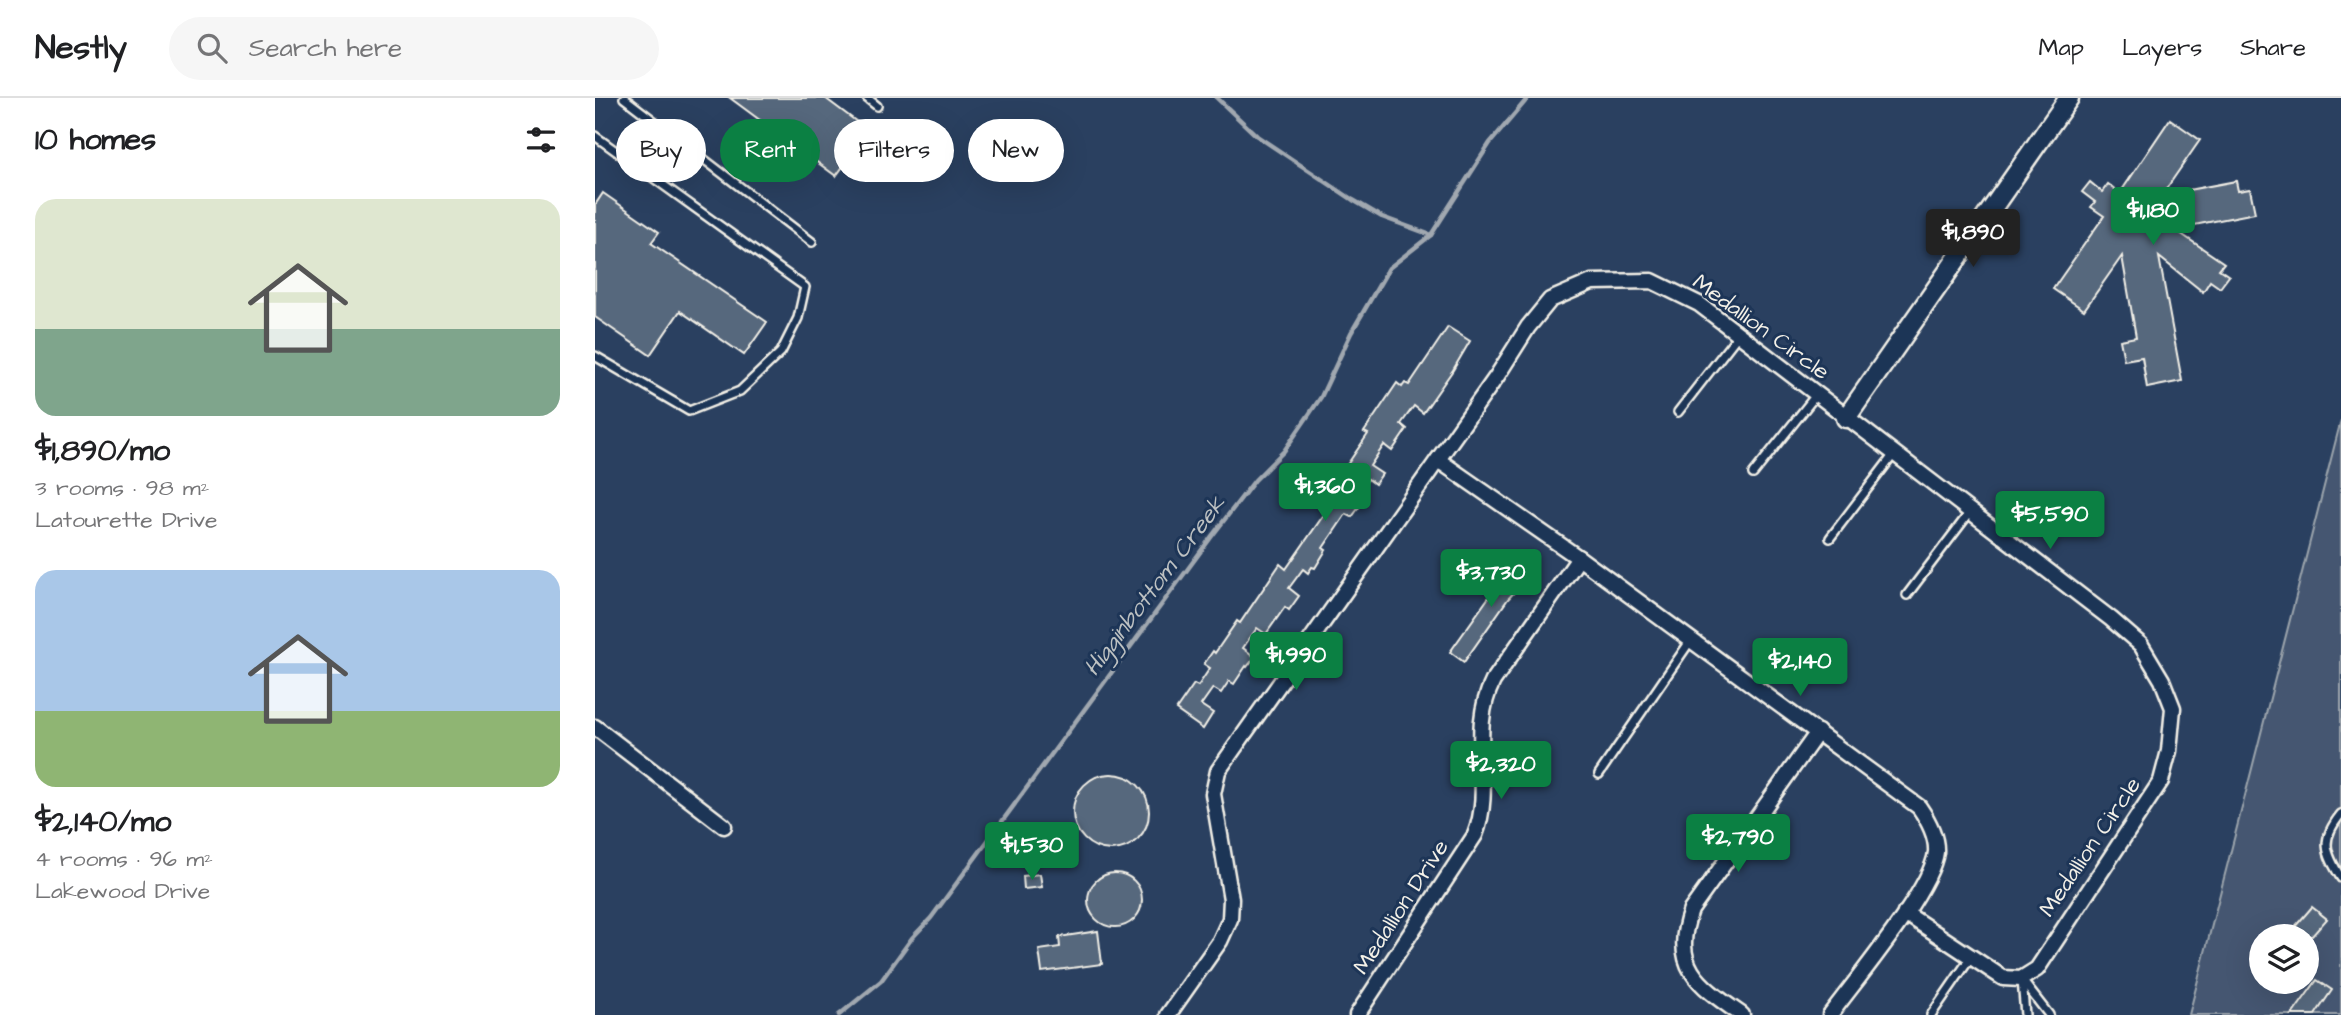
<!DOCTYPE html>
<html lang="en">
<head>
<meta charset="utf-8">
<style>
	body { margin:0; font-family:"Architects Daughter",sans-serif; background:#f6f6f6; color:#202124; height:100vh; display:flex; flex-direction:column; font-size:26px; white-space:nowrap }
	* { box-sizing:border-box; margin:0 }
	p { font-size:23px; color:#757577 }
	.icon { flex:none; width:38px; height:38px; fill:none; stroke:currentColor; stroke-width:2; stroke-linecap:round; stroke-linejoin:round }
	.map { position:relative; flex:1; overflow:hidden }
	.drawer { display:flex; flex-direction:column; background:#fff; width:595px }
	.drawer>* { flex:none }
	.hud { position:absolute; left:21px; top:21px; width:665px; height:63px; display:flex; gap:14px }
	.tools { position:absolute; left:1654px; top:826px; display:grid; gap:14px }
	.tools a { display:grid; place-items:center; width:70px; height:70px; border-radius:50%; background:#fff; box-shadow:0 7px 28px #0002; font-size:35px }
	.price { position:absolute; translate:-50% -60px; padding:0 16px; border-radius:7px; background:#0b8043; color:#fff; font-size:23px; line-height:46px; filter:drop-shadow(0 2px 4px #0008) }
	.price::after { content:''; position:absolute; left:50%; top:42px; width:21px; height:16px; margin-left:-10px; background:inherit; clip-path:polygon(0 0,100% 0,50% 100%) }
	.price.selected { background:#222; color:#fff }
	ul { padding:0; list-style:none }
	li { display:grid; align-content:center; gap:14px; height:371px; padding:0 35px }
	li span { display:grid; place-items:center; height:217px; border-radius:21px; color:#555 }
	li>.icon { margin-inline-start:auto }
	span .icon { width:126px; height:126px; fill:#fffc; stroke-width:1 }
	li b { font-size:30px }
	h2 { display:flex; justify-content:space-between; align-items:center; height:84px; padding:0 35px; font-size:30px }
	.chip { padding:0 24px; border-radius:32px; background:#fff; box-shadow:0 7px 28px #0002; font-size:24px; line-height:63px }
	.chip.selected { background:#0b8043; color:#fff }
	header { display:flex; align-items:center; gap:42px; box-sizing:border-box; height:98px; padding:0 35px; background:#fff; border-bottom:2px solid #e0e0e0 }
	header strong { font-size:33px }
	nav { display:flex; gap:38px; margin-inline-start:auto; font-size:24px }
	.search { width:490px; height:63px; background:#f6f6f6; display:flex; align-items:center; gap:18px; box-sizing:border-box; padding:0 24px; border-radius:38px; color:#757577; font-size:26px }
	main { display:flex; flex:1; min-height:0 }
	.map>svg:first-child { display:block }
	.green { fill:#445771; stroke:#9ca4ac; stroke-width:2; fill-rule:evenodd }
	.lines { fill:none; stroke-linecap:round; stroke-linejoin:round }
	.stream { stroke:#a1a8b0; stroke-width:4.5 }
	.building { fill:#56677d; stroke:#f4f1e8; stroke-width:2 }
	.service-casing { stroke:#f4f1e8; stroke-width:12 }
	.minor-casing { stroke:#f4f1e8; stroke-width:19 }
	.tertiary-casing { stroke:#f4f1e8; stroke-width:23 }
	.service { stroke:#1d3557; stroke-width:7 }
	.minor { stroke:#1d3557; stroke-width:14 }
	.tertiary { stroke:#1d3557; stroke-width:18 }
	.labels { text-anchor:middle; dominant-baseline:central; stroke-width:6; stroke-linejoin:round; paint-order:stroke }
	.street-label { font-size:23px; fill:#f4f1e8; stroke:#1d3557 }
	.water-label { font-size:24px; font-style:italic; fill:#bdc1c2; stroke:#1d3557 }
</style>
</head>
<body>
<header>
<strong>Nestly</strong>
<div class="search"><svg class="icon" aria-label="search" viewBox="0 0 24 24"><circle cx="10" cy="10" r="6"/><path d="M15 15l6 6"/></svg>Search here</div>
<nav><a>Map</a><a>Layers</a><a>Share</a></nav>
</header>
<main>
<section class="drawer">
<h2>10 homes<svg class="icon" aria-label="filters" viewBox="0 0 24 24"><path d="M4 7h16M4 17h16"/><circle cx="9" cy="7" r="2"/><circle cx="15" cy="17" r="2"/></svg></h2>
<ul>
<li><span style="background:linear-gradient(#dfe7d0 60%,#7fa58c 0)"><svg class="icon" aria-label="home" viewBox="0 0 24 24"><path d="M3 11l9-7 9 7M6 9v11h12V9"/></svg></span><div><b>$1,890/mo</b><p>3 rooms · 98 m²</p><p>Latourette Drive</p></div></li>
<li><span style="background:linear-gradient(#a9c7e8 65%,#8fb573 0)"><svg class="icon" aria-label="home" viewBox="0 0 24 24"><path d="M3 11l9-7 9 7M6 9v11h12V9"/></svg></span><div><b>$2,140/mo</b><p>4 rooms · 96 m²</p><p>Lakewood Drive</p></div></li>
</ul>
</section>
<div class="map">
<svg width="1746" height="917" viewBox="0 0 1746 917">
	<rect width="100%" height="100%" fill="#2a4060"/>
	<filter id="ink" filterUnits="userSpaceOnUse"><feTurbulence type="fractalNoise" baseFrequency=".0143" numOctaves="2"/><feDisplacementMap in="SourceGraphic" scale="14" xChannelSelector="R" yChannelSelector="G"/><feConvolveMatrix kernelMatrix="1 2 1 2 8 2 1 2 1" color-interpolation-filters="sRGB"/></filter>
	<g filter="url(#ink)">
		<path class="green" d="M1746,322V917H1594ZM1666,838H1712V884H1666Z"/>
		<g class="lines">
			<g class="stream">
				<polyline points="622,0 662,38 758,102 787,119 836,137"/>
				<polyline points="244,917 286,883 317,840 336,820 617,438 660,382 689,353 726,299 756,235 794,170 836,137 895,45 933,0"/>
			</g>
		</g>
		<g class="building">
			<polygon points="135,0 230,0 274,33 241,78"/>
			<polygon points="1575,21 1605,42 1567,97 1641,83 1643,93 1655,91 1660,115 1579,131 1629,165 1624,171 1634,178 1625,190 1615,183 1608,194 1564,159 1587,283 1552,290 1547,259 1529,262 1525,242 1541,239 1527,158 1489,212 1458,191 1509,118 1496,109 1500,104 1487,94 1495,84 1507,94 1513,86 1525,95"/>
			<polygon points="8,95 64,134 56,145 172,224 149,257 85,213 55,257 0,219 0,107"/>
			<polygon points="853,229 875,243 858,272 828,315 819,308 806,326 812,331 797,353 789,347 775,368 787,376 780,386 773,381 758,402 765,408 757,419 751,416 728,450 731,452 720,470 717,469 713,475 708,471 694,490 704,498 694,512 690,509 671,536 662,530 648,550 660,559 652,569 651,568 639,586 634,583 626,595 618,590 606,607 618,615 608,631 581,612 599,586 603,588 615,570 609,566 618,553 620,555 642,523 645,525 685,466 691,471 737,405 731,401 755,369 752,367 773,336 769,334 802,285 807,289 810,285 814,287"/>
			<polygon points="923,458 936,467 930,477 933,479 913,501 869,564 855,554"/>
			<circle cx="516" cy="714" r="38"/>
			<circle cx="520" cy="802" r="27"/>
			<polygon points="445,776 447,789 429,791 428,778"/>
			<polygon points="1717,809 1732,821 1717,838 1692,838"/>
			<polygon points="503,833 507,866 447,874 444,852 465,849 464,839"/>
			<polygon points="1722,882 1737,892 1720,917 1697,917"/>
		</g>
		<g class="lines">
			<defs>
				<g id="service">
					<polyline points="29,0 217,144"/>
					<polyline points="272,0 282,8"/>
					<polyline points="0,38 210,189 203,220 186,254 145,293 94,313 0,258"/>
					<polyline points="1083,314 1143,237"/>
					<polyline points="1158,376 1221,297"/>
					<polyline points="1235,440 1299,356"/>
					<polyline points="1312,497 1375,414"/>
					<polyline points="1004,676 1096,542"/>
					<path d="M1746,716C1725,742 1730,754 1746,780"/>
					<polyline points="1426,881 1454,917"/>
					<polyline points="1427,882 1430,917"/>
					<polyline points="1336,917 1376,859"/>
				</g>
				<g id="minor">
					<path d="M843,362L984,460L1324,709C1333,722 1342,738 1341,754C1337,791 1260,883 1235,917"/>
					<polyline points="0,629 129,728"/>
					<polyline points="573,917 625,843 635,821 636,801 618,696 623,673 902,278 933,229 955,202 997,184 1057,183 1104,206 1516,521 1546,547 1567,582 1578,610 1574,653 1566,683 1442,871 1426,881 1408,880 1310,815"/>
					<path d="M762,917L880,737C900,687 872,634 898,583L984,460"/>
					<path d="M1147,917C1104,887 1075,869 1096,812L1223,634"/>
				</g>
				<polyline id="tertiary" points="1251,320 1474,0"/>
			</defs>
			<use href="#service" class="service-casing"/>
			<use href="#minor" class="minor-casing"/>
			<use href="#tertiary" class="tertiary-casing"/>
			<use href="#service" class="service"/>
			<use href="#minor" class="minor"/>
			<use href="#tertiary" class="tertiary"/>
		</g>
	</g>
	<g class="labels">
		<g class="street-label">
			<text transform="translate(1166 229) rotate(36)">Medallion Circle</text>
			<text transform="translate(1495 749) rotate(-56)">Medallion Circle</text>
			<text transform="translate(806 809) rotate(-57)">Medallion Drive</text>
		</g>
		<g class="water-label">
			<text transform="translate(560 488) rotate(-53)">Higginbottom Creek</text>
		</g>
	</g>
</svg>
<div class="tools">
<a><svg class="icon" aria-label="layers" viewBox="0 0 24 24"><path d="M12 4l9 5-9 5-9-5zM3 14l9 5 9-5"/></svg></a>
</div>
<b class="price" style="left:1558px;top:149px">$1,180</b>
<b class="price selected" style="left:1378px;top:171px">$1,890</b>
<b class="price" style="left:730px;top:425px">$1,360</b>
<b class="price" style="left:1455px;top:453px">$5,590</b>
<b class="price" style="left:896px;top:511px">$3,730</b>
<b class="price" style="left:701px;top:594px">$1,990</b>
<b class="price" style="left:1205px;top:600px">$2,140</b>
<b class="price" style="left:906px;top:703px">$2,320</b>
<b class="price" style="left:1143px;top:776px">$2,790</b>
<b class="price" style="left:437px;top:784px">$1,530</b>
<div class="hud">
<a class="chip">Buy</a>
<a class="chip selected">Rent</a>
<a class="chip">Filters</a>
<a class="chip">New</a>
</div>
</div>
</main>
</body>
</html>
